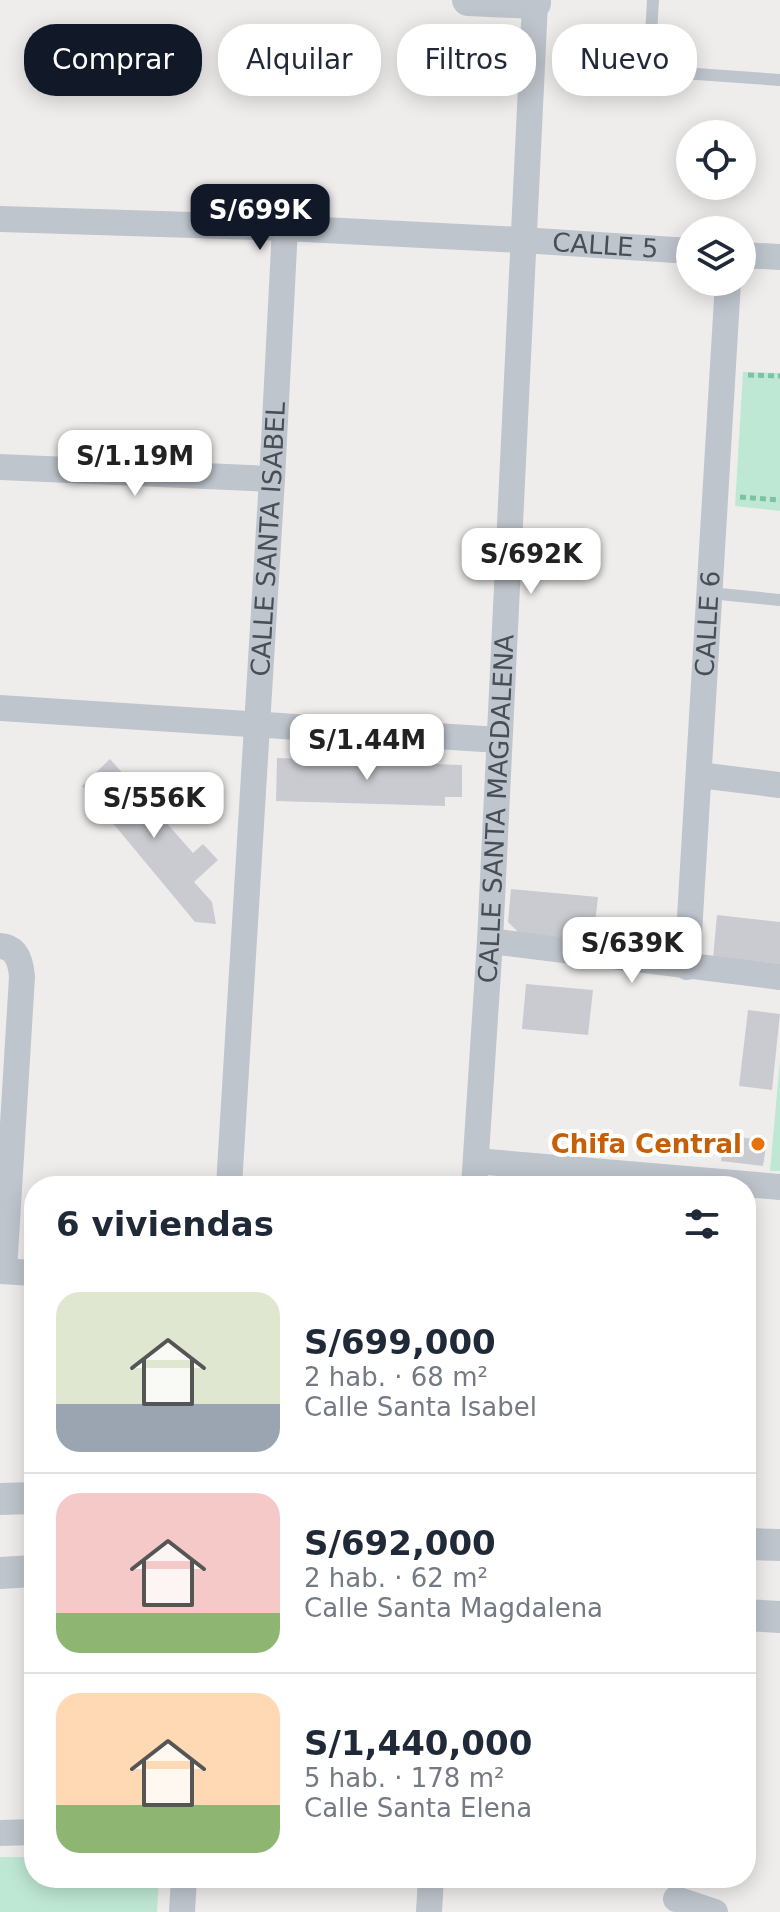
<!DOCTYPE html>
<html lang="es">
<head>
<meta charset="utf-8">
<style>
	body { margin:0; font-family:"DejaVu Sans",sans-serif; background:#f2f2f3; color:#1f2937; height:100vh; display:flex; flex-direction:column; font-size:30px; white-space:nowrap }
	* { box-sizing:border-box; margin:0 }
	p { font-size:26px; color:#747a83 }
	.icon { flex:none; width:44px; height:44px; fill:none; stroke:currentColor; stroke-width:2; stroke-linecap:round; stroke-linejoin:round }
	.map { position:relative; flex:1; overflow:hidden }
	.panel { position:absolute; left:24px; top:1176px; width:732px; height:712px; display:flex; flex-direction:column; background:#fff; border-radius:32px; box-shadow:0 4px 20px #0003 }
	.panel>* { flex:none }
	.guide { position:absolute; left:24px; top:24px; width:732px; height:72px; display:flex; gap:16px }
	.buttons { position:absolute; left:676px; top:120px; display:grid; gap:16px }
	.buttons a { display:grid; place-items:center; width:80px; height:80px; border-radius:50%; background:#fff; box-shadow:0 4px 20px #0003; font-size:40px }
	.price { position:absolute; translate:-50% -68px; padding:0 18px; border-radius:16px; background:#fff; color:#222; font-size:26px; line-height:52px; filter:drop-shadow(0 2px 4px #0008) }
	.price::after { content:''; position:absolute; left:50%; top:48px; width:24px; height:18px; margin-left:-12px; background:inherit; clip-path:polygon(0 0,100% 0,50% 100%) }
	.price.current { background:#111827; color:#fff }
	ul { padding:0; list-style:none }
	li { display:flex; align-items:center; gap:24px; height:200px; padding:0 32px }
	li+li { border-top:2px solid #e0e1e3 }
	li span { display:grid; place-items:center; flex:none; width:224px; height:160px; border-radius:24px; color:#555 }
	li>.icon { margin-inline-start:auto }
	span .icon { width:96px; height:96px; fill:#fffc; stroke-width:1 }
	li b { font-size:34px }
	h2 { display:flex; justify-content:space-between; align-items:center; height:96px; padding:0 32px; font-size:34px }
	.tag { padding:0 28px; border-radius:32px; background:#fff; box-shadow:0 4px 20px #0003; font-size:28px; line-height:72px }
	.tag.current { background:#111827; color:#fff }
	.map>svg:first-child { display:block }
	.green { fill:#bfe8d4 }
	.building { fill:#cacbd1 }
	.lines { fill:none; stroke-linecap:round; stroke-linejoin:round }
	.path { stroke:#7bc2a7; stroke-width:5; stroke-dasharray:6 4; stroke-linecap:butt }
	.service { stroke:#bfc5cd; stroke-width:12 }
	.minor { stroke:#bfc5cd; stroke-width:26 }
	.tertiary { stroke:#bfc5cd; stroke-width:32 }
	.food-dot { fill:#e8710a; stroke:#fff; stroke-width:3 }
	.labels { text-anchor:middle; dominant-baseline:central; stroke-width:8; stroke-linejoin:round; paint-order:stroke }
	.street-label { font-size:26px; fill:#474e57; stroke:#fff }
	.food-label { font-size:26px; font-weight:bold; fill:#c56008; stroke:#fff; text-anchor:end }
</style>
</head>
<body>
<div class="map">
<svg width="780" height="1912" viewBox="0 0 780 1912">
	<rect width="100%" height="100%" fill="#efedec"/>
	<g class="green">
		<polygon points="743,372 780,373 780,511 735,506"/>
		<polygon points="780,1060 780,1171 770,1171"/>
		<polygon points="0,1857 34,1857 34,1878 159,1878 157,1912 0,1912"/>
	</g>
	<g class="building">
		<polygon points="277,758 462,765 462,797 445,797 445,806 276,801"/>
		<polygon points="110,759 193,853 203,844 218,860 194,882 212,902 216,924 195,922 82,786"/>
		<polygon points="511,889 598,897 593,941 518,932 508,922"/>
		<polygon points="717,915 780,922 780,964 713,957"/>
		<polygon points="526,984 593,990 588,1035 522,1029"/>
		<polygon points="748,1010 780,1014 772,1090 739,1086"/>
		<polygon points="725,1135 767,1141 763,1166 721,1161"/>
	</g>
	<g class="lines">
		<g class="path">
			<polyline points="748,375 780,376"/>
			<polyline points="740,497 780,500"/>
		</g>
		<g class="service">
			<polyline points="653,0 650,51 656,66 668,72 780,80"/>
			<polyline points="710,593 780,600"/>
		</g>
		<g class="minor">
			<path id="s1" d="M0,219L285,228L522,240L690,251"/>
			<polyline points="742,255 780,257"/>
			<polyline points="0,467 272,479"/>
			<polyline points="0,708 499,740"/>
			<polyline points="699,775 780,785"/>
			<polyline points="490,941 780,977"/>
			<path d="M0,946C17,947 21,963 22,977L4,1271"/>
			<path id="s2" d="M687,967L728,282"/>
			<polyline points="476,1161 780,1187"/>
			<path id="s3" d="M229,1186L272,479L285,228"/>
			<path id="s4" d="M474,1186L490,941L535,3"/>
			<polyline points="0,1271 34,1273"/>
			<polyline points="0,1833 34,1832"/>
			<polyline points="676,1899 715,1912"/>
			<polyline points="182,1912 184,1878"/>
			<polyline points="429,1912 431,1878"/>
		</g>
		<g class="tertiary">
			<polyline points="468,0 535,3 535,0"/>
			<polyline points="0,1499 34,1498"/>
			<polyline points="746,1544 780,1545"/>
			<polyline points="0,1573 34,1571"/>
			<polyline points="746,1615 780,1617"/>
		</g>
	</g>
	<circle class="food-dot" cx="758" cy="1144" r="8"/>
	<g class="labels">
		<g class="street-label">
			<text stroke="none"><textPath href="#s1" startOffset="606">CALLE 5</textPath></text>
			<text stroke="none"><textPath href="#s3" startOffset="648">CALLE SANTA ISABEL</textPath></text>
			<text stroke="none"><textPath href="#s2" startOffset="344">CALLE 6</textPath></text>
			<text stroke="none"><textPath href="#s4" startOffset="378">CALLE SANTA MAGDALENA</textPath></text>
		</g>
		<g class="food-label">
			<text x="742" y="1144">Chifa Central</text>
		</g>
	</g>
</svg>
<div class="buttons">
<a><svg class="icon" aria-label="locate" viewBox="0 0 24 24"><circle cx="12" cy="12" r="6"/><path d="M12 2v4M12 18v4M2 12h4M18 12h4"/></svg></a>
<a><svg class="icon" aria-label="layers" viewBox="0 0 24 24"><path d="M12 4l9 5-9 5-9-5zM3 14l9 5 9-5"/></svg></a>
</div>
<b class="price current" style="left:260px;top:252px">S/699K</b>
<b class="price" style="left:135px;top:498px">S/1.19M</b>
<b class="price" style="left:531px;top:596px">S/692K</b>
<b class="price" style="left:367px;top:782px">S/1.44M</b>
<b class="price" style="left:154px;top:840px">S/556K</b>
<b class="price" style="left:632px;top:985px">S/639K</b>
<div class="guide">
<a class="tag current">Comprar</a>
<a class="tag">Alquilar</a>
<a class="tag">Filtros</a>
<a class="tag">Nuevo</a>
</div>
<section class="panel">
<h2>6 viviendas<svg class="icon" aria-label="filters" viewBox="0 0 24 24"><path d="M4 7h16M4 17h16"/><circle cx="9" cy="7" r="2"/><circle cx="15" cy="17" r="2"/></svg></h2>
<ul>
<li><span style="background:linear-gradient(#dfe7d0 70%,#9aa5b1 0)"><svg class="icon" aria-label="home" viewBox="0 0 24 24"><path d="M3 11l9-7 9 7M6 9v11h12V9"/></svg></span><div><b>S/699,000</b><p>2 hab. · 68 m²</p><p>Calle Santa Isabel</p></div></li>
<li><span style="background:linear-gradient(#f6c9c9 75%,#8fb573 0)"><svg class="icon" aria-label="home" viewBox="0 0 24 24"><path d="M3 11l9-7 9 7M6 9v11h12V9"/></svg></span><div><b>S/692,000</b><p>2 hab. · 62 m²</p><p>Calle Santa Magdalena</p></div></li>
<li><span style="background:linear-gradient(#ffd9b3 70%,#8fb573 0)"><svg class="icon" aria-label="home" viewBox="0 0 24 24"><path d="M3 11l9-7 9 7M6 9v11h12V9"/></svg></span><div><b>S/1,440,000</b><p>5 hab. · 178 m²</p><p>Calle Santa Elena</p></div></li>
</ul>
</section>
</div>
</body>
</html>
